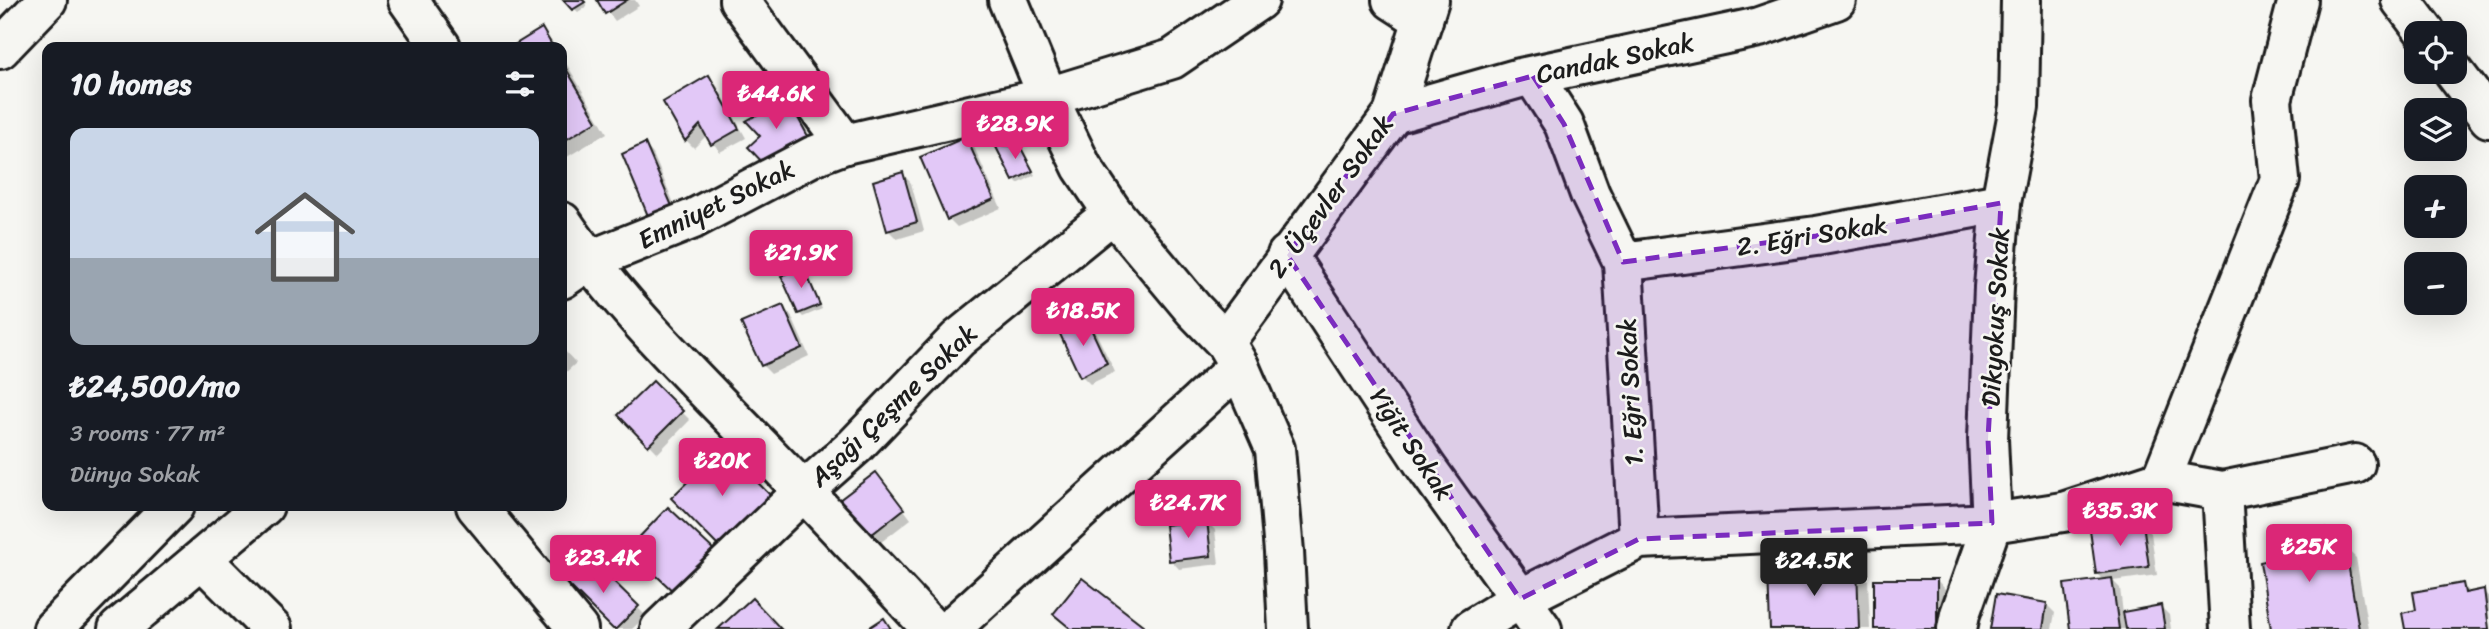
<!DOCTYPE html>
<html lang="en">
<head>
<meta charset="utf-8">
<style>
	body { margin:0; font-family:Sriracha,sans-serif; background:#242831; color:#f1f3f6; height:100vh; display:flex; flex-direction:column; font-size:26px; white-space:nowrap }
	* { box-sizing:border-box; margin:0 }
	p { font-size:23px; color:#9ea1a6 }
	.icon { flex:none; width:38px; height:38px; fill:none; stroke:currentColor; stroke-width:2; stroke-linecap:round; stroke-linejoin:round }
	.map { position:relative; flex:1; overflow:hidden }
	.side { position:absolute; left:42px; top:42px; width:525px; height:469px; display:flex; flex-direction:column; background:#171b24; border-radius:14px; box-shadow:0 7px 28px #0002 }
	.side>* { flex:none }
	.tools { position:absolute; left:2404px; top:21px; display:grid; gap:14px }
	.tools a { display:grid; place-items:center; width:63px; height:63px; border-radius:14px; background:#171b24; box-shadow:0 7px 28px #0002; font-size:35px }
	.price { position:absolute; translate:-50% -60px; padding:0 16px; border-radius:7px; background:#db2777; color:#fff; font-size:23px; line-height:46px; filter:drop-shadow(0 2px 4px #0008) }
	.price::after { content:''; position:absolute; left:50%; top:42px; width:21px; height:16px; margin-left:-10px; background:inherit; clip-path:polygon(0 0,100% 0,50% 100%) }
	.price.active { background:#222; color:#fff }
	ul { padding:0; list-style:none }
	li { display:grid; align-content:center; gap:14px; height:371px; padding:0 28px }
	li span { display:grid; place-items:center; height:217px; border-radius:14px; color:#555 }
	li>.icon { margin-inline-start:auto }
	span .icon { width:126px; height:126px; fill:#fffc; stroke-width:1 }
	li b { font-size:30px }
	h2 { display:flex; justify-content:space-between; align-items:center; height:84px; padding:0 28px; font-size:30px }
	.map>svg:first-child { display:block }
	.shadow { fill:#0003 }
	.building { fill:#e2c8f7; stroke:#1c1c1c; stroke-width:2 }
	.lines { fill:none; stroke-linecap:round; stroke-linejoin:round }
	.street-casing { stroke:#1c1c1c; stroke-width:44 }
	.secondary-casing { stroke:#1c1c1c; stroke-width:44 }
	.street { stroke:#f6f6f2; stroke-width:38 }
	.secondary { stroke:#f6f6f2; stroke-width:38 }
	.marked { fill:#7b2cbf; fill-opacity:0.2; stroke:#7b2cbf; stroke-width:5; stroke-dasharray:14 9; stroke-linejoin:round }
	.labels { text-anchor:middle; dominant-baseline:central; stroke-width:5; stroke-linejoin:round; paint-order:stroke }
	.street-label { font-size:26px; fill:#1c1c1c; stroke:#f6f6f2 }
</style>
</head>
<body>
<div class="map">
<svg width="2489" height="629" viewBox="0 0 2489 629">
	<rect width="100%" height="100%" fill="#f6f6f2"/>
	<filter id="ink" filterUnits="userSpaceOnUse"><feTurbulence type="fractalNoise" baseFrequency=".0143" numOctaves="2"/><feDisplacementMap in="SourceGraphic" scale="14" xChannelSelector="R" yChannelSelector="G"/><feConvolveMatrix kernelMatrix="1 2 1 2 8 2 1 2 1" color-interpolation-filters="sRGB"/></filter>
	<g filter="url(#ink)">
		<g class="shadow">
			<polygon points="565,0 583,0 587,6 578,12"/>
			<polygon points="599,0 635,0 639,6 615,21"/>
			<polygon points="542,31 557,47 514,47"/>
			<polygon points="562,56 607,133 562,160"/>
			<polygon points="708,78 717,86 746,138 720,152 707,135 694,148 686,140"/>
			<polygon points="787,100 795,109 816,147 763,136"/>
			<polygon points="966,139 974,147 1001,208 957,227 949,219"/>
			<polygon points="645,145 653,154 682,222 661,231"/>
			<polygon points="1019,148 1035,175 1018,184 1014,180"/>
			<polygon points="903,174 911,183 924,231 897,239 888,230"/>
			<polygon points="803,268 807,272 822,309 803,317 799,313"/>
			<polygon points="782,307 791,315 809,356 771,374 762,365"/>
			<polygon points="1086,321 1094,329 1115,372 1090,384 1082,376"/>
			<polygon points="562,348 576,363 562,376"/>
			<polygon points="653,383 690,420 658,453 621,415"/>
			<polygon points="884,483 911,519 872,549 863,540"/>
			<polygon points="1207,522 1215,530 1219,564 1179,569 1171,560"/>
			<polygon points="2143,525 2151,533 2157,575 2113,581 2120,588 2123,614 2161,607 2169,615 2171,629 2072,629 2104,581 2097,574"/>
			<polygon points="2324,531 2336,543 2337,548 2344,547 2356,558 2368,629 2273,629"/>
			<polygon points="592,562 646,616 632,629 615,629"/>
			<polygon points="1856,568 1868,580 1870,629 1772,629"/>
			<polygon points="1937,580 1945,589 1945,629 1876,629"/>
			<polygon points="2462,584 2471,593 2483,591 2489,597 2489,629 2406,629 2418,611"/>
			<polygon points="2046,604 2055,613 2052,629 1992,629"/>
		</g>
		<g class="building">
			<polygon points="563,0 583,0 585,2 572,10"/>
			<polygon points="597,0 627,0 605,14"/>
			<polygon points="542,28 553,47 511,47"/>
			<polygon points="562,62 597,121 562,142"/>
			<polygon points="709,75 739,129 711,145 700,125 685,141 663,102"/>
			<polygon points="787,98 809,138 763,163 748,147 760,136 746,121"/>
			<polygon points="966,137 994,199 947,220 920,157"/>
			<polygon points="645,143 675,213 651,223 622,154"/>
			<polygon points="995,145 1020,146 1033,171 1013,181"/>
			<polygon points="903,172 917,222 887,231 873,181"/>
			<polygon points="803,266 820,305 798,314 781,276"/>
			<polygon points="783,305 802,348 761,366 741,323"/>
			<polygon points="1086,318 1107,363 1080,377 1059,332"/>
			<polygon points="653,381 683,411 648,446 618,415"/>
			<polygon points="723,447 773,498 721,549 671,498"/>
			<polygon points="876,472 904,509 862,542 834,504"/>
			<polygon points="668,507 716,552 676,594 628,549"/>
			<polygon points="1207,520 1211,556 1169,561 1165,525"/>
			<polygon points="2143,523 2149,567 2096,574 2090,530"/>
			<polygon points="2325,529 2328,547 2345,545 2359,629 2271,629 2260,562 2274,559 2271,538"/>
			<polygon points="592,560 639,606 616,629 613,629 568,584"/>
			<polygon points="1857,566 1859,629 1770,629 1768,570"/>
			<polygon points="1082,578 1144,626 1142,629 1071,629 1053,614"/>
			<polygon points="2112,578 2119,629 2070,629 2064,584"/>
			<rect x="1874" y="579" width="63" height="50"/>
			<polygon points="2463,583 2465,593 2484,589 2489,629 2405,629 2402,613 2416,610 2413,592"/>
			<polygon points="1996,594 2047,603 2043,629 1990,629"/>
			<polygon points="752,598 781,629 718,629"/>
			<polygon points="2161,605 2165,629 2126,629 2123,612"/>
			<polygon points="884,618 891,629 867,629"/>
		</g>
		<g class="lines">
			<defs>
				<g id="street">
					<polyline points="408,0 441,47"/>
					<polyline points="739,0 845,144"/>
					<polyline points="1008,0 1048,97 1082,167 1113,213 1194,310 1225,342 1239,366 1275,449 1284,552 1288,629"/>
					<polyline points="1392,0 1423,20"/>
					<polyline points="2401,0 2426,33"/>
					<polyline points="2454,72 2489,118"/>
					<polyline points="1533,76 1564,124 1590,194 1623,262 1639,539"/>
					<polyline points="1393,114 1520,78 1759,27 1836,0"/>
					<path d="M562,222C617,303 688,372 756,442C816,503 874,566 932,629"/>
					<polyline points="1287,255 1426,467 1542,629"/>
					<polyline points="1623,262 1816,236 2001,203"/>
					<polyline points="562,279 588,261 693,219 813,156 845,144 1048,97 1172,59 1259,0"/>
					<polyline points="1225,342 1393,114 1429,0"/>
					<polyline points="2161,480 2280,180 2272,100 2298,0"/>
					<polyline points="2222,491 2230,629"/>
					<polyline points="476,506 578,629"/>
					<polyline points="202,559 272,629"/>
					<polyline points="53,629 174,506"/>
					<polyline points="118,629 264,506"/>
					<polyline points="660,629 804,491 855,446 958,339 1113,213"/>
					<polyline points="950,629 1239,366"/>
					<polyline points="1471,629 1520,599 1639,539 1992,523 2063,512 2161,480 2222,491 2355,464"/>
					<polyline points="1957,629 1960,614 1992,523 1988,439 1994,287 2001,203 2019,107 2021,0"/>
				</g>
				<polyline id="secondary" points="0,49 47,0"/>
			</defs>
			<use href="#street" class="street-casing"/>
			<use href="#secondary" class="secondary-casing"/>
			<use href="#street" class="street"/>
			<use href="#secondary" class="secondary"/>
		</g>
	</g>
	<path class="marked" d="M1533,76L1564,124L1623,262L1816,236L2001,203L1988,439L1992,523L1639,539L1520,599L1287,255L1393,114Z"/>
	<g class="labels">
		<g class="street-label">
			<text transform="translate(1615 58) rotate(-12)">Candak Sokak</text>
			<text transform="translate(1330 196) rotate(-54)">2. Üçevler Sokak</text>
			<text transform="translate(716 204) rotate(-26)">Emniyet Sokak</text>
			<text transform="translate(1812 235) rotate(-9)">2. Eğri Sokak</text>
			<text transform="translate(1995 317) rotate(-87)">Dikyokuş Sokak</text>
			<text transform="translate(1630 392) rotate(-93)">1. Eğri Sokak</text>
			<text transform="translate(893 405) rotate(-44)">Aşağı Çeşme Sokak</text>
			<text transform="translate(1412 444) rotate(56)">Yiğit Sokak</text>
		</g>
	</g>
</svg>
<div class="tools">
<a><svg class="icon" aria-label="locate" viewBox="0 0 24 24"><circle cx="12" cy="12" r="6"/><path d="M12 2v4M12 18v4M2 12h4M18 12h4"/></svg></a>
<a><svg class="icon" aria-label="layers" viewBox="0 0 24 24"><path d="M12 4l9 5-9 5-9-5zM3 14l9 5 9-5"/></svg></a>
<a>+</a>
<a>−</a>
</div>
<b class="price" style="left:776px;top:131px">₺44.6K</b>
<b class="price" style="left:1015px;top:161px">₺28.9K</b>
<b class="price" style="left:801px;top:290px">₺21.9K</b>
<b class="price" style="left:1083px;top:348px">₺18.5K</b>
<b class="price" style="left:722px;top:498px">₺20K</b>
<b class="price" style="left:1188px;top:540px">₺24.7K</b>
<b class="price" style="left:2120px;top:548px">₺35.3K</b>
<b class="price" style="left:2309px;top:584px">₺25K</b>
<b class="price" style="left:603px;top:595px">₺23.4K</b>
<b class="price active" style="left:1814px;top:598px">₺24.5K</b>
<section class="side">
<h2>10 homes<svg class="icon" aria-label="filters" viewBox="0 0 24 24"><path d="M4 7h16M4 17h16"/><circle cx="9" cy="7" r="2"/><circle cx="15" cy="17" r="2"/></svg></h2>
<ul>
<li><span style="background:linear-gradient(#c9d6e8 60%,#9aa5b1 0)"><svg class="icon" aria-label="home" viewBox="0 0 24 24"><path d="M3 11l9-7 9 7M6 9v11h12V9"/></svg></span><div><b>₺24,500/mo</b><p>3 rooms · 77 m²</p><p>Dünya Sokak</p></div></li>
</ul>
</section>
</div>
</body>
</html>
